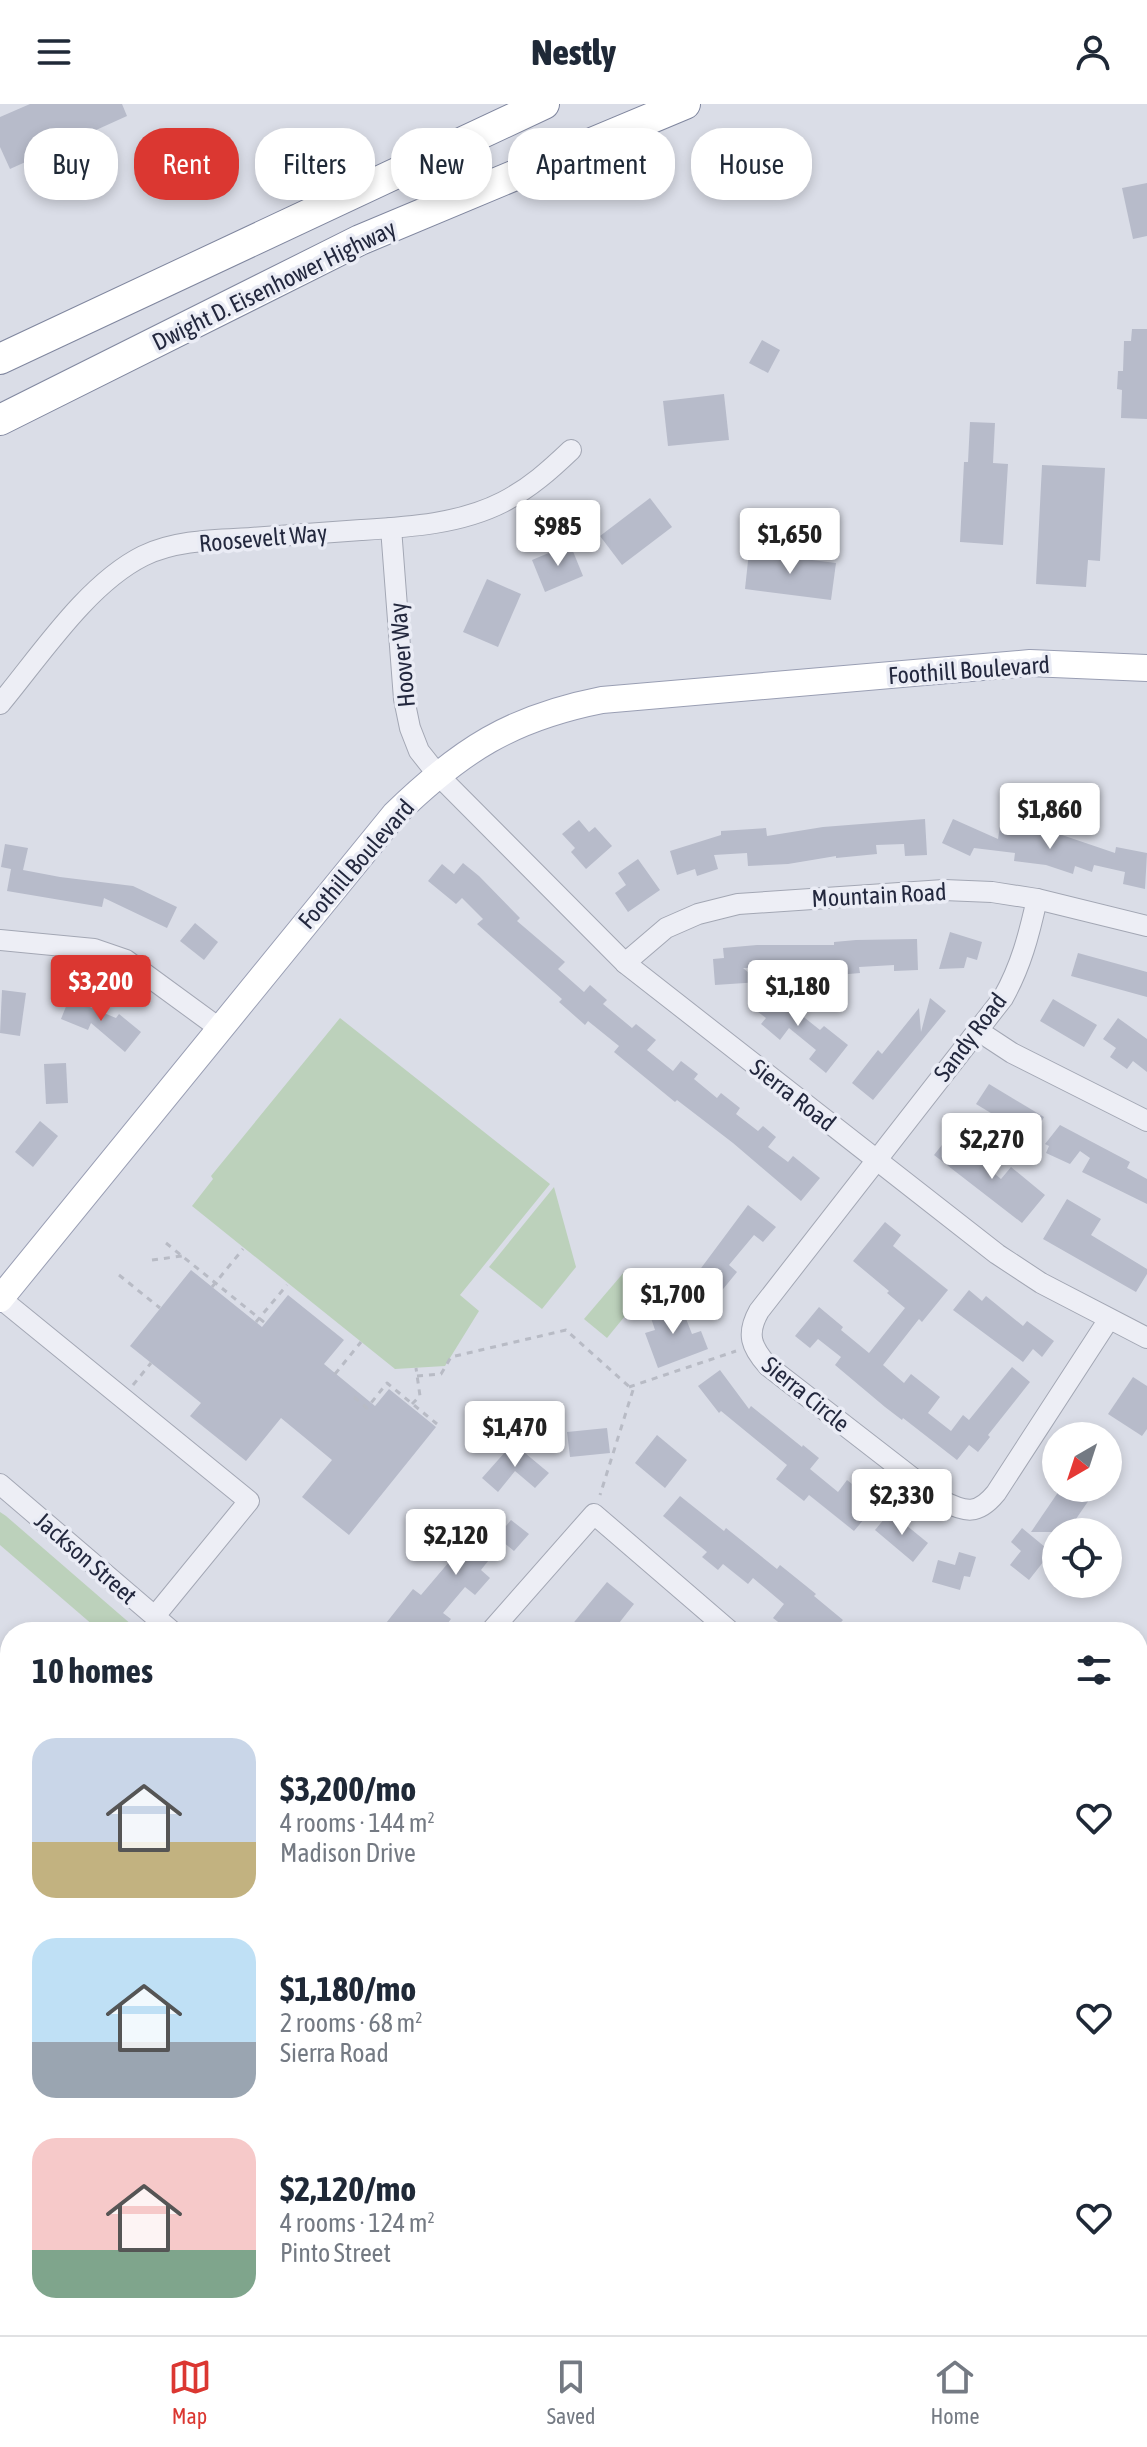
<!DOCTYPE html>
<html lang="en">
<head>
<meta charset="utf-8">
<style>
	body { margin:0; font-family:"Asap Condensed",sans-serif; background:#f2f2f3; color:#1f2937; height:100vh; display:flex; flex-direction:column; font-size:30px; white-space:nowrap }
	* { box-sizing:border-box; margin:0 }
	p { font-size:26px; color:#747a83 }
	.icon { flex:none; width:44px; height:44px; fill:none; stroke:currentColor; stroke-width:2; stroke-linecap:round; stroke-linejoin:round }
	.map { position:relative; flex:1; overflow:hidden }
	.sheet { position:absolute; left:0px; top:1518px; width:1148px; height:714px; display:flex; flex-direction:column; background:#fff; border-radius:32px 32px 0 0; box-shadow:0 4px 12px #0003 }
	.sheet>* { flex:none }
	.hud { position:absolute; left:24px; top:24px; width:1100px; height:72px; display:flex; gap:16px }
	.needle { width:52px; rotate:219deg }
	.buttons { position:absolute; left:1042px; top:1318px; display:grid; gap:16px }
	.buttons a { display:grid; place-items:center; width:80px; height:80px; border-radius:50%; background:#fff; box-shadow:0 4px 12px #0003; font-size:40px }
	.price { position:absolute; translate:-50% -68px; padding:0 18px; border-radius:8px; background:#fff; color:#222; font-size:26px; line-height:52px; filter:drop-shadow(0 2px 4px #0008) }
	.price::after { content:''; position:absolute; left:50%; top:48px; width:24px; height:18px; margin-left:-12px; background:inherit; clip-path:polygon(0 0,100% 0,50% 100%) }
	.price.on { background:#db3731; color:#fff }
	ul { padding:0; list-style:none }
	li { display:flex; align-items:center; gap:24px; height:200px; padding:0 32px }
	li span { display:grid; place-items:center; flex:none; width:224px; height:160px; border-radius:24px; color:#555 }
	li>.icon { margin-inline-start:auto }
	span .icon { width:96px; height:96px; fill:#fffc; stroke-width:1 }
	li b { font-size:34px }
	h2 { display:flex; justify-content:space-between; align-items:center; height:96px; padding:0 32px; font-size:34px }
	.pill { padding:0 28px; border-radius:32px; background:#fff; box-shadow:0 4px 12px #0003; font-size:28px; line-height:72px }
	.pill.on { background:#db3731; color:#fff }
	header { display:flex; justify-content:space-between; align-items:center; height:104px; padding:0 32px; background:#fff; font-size:36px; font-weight:800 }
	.tabs { display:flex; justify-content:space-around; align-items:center; height:112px; border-top:2px solid #e0e1e3; background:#fff; font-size:22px; color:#747a83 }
	.tabs a { display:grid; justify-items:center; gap:4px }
	.tabs .on { color:#db3731 }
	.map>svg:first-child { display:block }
	.built { fill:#cccfdc }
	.green { fill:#bcd1bb }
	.building { fill:#b7bbca }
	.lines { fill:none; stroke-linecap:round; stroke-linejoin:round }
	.minor-casing { stroke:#a3a7b4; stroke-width:22 }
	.major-casing { stroke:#999eb3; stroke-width:28 }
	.highway-casing { stroke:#80879f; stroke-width:32 }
	.path { stroke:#b8bbc5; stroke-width:3; stroke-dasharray:6 6; stroke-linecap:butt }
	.minor { stroke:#edeef5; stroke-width:20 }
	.major { stroke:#fff; stroke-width:26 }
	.highway { stroke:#fff; stroke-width:30 }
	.labels { text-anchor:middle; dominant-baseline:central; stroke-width:7; stroke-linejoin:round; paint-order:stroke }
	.street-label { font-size:24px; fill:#23283e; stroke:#eaecf5 }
</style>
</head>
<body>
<header><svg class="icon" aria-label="menu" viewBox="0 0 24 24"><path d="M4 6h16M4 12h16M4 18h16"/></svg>Nestly<svg class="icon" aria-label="person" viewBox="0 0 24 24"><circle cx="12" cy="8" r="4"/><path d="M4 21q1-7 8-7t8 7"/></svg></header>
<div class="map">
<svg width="1147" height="2231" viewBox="0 0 1147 2231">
	<rect width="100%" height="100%" fill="#dadde7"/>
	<polygon class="built" points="10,2006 10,2222 660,2222 653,2231 0,2231 0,2018"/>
	<g class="green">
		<polygon points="340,914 550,1080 460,1191 479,1207 445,1262 395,1265 192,1102 213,1075 211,1072"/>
		<polygon points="554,1083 576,1163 542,1205 489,1163"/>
		<polygon points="625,1167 647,1185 607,1234 584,1215"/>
		<polygon points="0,1408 6,1412 140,1528 101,1528 0,1441"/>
		<polygon points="10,2061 10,2222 54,2222 53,2231 0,2231 0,2062"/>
		<polygon points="77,2222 106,2222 105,2231 76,2231"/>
		<polygon points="115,2222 144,2224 144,2231 114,2231"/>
	</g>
	<g class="building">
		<polygon points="30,0 122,0 127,12 10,65 0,43 0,13"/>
		<polygon points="1147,79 1147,132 1133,135 1122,84"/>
		<polygon points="1132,225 1147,225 1147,315 1121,314 1122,286 1117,285 1118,267 1123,267 1124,237 1131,237"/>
		<polygon points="762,236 780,246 768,269 749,259"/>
		<polygon points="724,290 729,336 668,342 663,297"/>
		<polygon points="970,318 995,319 993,359 1008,360 1003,441 960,438 964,358 968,358"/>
		<polygon points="1042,361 1105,364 1100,457 1088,456 1086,483 1036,480"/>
		<polygon points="650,394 672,423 622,461 600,432"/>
		<polygon points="570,440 583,472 545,488 532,456"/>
		<polygon points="749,448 836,459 831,496 745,485"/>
		<polygon points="487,475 521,490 498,543 463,528"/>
		<polygon points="925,715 927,751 905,752 904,740 876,741 877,750 836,754 836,752 788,760 748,762 747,749 714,751 718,765 697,772 695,765 677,771 670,747 721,731 721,727 766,724 767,732 823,723"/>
		<polygon points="953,715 998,735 1000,722 1059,730 1115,749 1116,743 1147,749 1145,785 1123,780 1125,768 1094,761 1092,768 1075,762 1073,770 1046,761 1014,757 1015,749 974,744 970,752 942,739"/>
		<polygon points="579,716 589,728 595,723 612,742 586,765 571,748 575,744 562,730"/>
		<polygon points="5,740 28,744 23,766 60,773 133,782 177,803 167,824 104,794 102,803 7,787 11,765 1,763"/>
		<polygon points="638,755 660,786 628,808 615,789 626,781 618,769"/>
		<polygon points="463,759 479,772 520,814 517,817 565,858 558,865 584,888 590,881 607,896 603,900 632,924 636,920 656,936 647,946 673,967 681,957 698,970 694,975 717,994 721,989 740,1004 736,1010 758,1027 763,1022 776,1033 768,1043 788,1058 793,1052 820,1074 801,1097 733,1039 677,996 675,998 614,948 619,942 588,917 585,921 559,898 562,895 477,820 483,815 462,794 456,800 428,777 442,760 454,770"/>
		<polygon points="195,819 218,838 204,856 180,837"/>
		<polygon points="950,828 982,838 977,856 967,853 964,864 939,865"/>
		<polygon points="917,835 918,866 894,867 894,861 859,863 860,869 826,872 825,864 743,864 760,878 715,881 713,855 724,854 723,844 757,841 834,841 834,838 856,836"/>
		<polygon points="1078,849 1147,868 1147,893 1071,872"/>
		<polygon points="765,882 820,926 824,922 848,941 826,969 809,955 816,946 789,924 780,936 761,920 766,914 749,901"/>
		<polygon points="2,886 26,889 20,932 0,929"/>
		<polygon points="63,892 116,914 119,910 141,928 125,948 91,919 88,926 61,915 67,900 61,895"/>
		<polygon points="930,894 946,907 873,996 852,979 878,946 882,950 919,904 921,928"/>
		<polygon points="1053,895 1097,921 1084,943 1040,917"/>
		<polygon points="1118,914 1147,935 1147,968 1133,957 1127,965 1110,953 1116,944 1103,935"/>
		<polygon points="66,959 68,999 46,1000 44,960"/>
		<polygon points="989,980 1044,1013 1032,1034 976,1000"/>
		<polygon points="40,1017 58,1032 33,1063 15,1048"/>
		<polygon points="1060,1021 1130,1058 1127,1064 1147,1075 1147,1100 1082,1068 1090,1054 1080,1047 1070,1060 1046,1049 1049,1042 1045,1040"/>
		<polygon points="949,1032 1001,1075 1011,1063 1045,1091 1022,1119 934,1051"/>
		<polygon points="1067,1095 1101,1115 1091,1131 1147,1165 1147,1170 1136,1188 1043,1135"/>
		<polygon points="748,1101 776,1123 763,1138 754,1131 729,1161 737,1168 710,1201 687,1183"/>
		<polygon points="885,1118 901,1131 893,1142 948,1186 922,1218 919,1215 883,1261 904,1279 911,1270 940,1293 928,1309 951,1327 963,1311 969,1316 1012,1263 1030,1278 988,1331 990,1333 978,1348 969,1341 957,1356 903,1314 902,1316 885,1303 835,1261 841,1253 818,1235 810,1244 795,1232 819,1203 843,1223 841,1226 869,1249 905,1204 887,1189 889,1187 853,1157"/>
		<polygon points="191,1166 262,1223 288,1191 344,1236 324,1260 375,1302 389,1285 436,1323 349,1431 302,1393 332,1356 281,1314 246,1357 190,1312 201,1299 130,1242"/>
		<polygon points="969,1186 982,1197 986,1192 1023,1222 1027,1217 1054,1237 1042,1253 1033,1245 1023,1258 953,1206"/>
		<polygon points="679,1197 692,1230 701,1227 708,1245 658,1264 645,1229 655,1226 649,1208"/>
		<polygon points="720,1266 749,1305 751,1302 802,1343 803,1341 819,1354 810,1365 838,1388 847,1376 863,1389 856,1397 870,1408 854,1427 809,1391 804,1397 776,1375 787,1361 721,1307 719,1309 698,1282"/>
		<polygon points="1133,1273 1147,1282 1147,1325 1142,1332 1108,1310"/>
		<polygon points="607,1324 610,1349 570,1353 567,1328"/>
		<polygon points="657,1331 687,1356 665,1384 635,1359"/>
		<polygon points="513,1339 549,1369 535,1384 515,1367 498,1388 482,1374"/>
		<polygon points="1061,1384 1071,1384 1089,1396 1067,1428 1031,1428"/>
		<polygon points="680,1392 724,1427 726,1424 777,1465 780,1461 816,1490 814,1492 843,1516 832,1528 791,1528 773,1514 784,1500 753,1474 748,1480 723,1460 718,1466 702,1453 707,1448 663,1412"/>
		<polygon points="487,1406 506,1422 511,1416 529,1430 514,1447 503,1438 481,1466 490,1474 475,1491 465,1483 443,1509 451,1515 441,1528 433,1528 420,1518 412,1528 379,1528 413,1485 421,1491 466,1438 463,1435"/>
		<polygon points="890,1408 928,1439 913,1458 875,1426"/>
		<polygon points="1022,1424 1051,1448 1029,1476 1010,1461 1021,1447 1011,1438"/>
		<polygon points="959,1448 976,1453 970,1473 964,1472 960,1486 932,1478 938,1456 955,1461"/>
		<polygon points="607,1478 634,1500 612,1528 566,1528"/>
	</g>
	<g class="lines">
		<defs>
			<g id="minor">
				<polyline points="391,424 404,595 410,624 419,647 438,671 625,859 997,1150 1041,1179 1147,1234"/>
				<path d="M0,600C40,552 87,480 143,452C175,436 216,436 251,434C288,431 324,429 361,426C409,423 460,420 503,398C530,384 550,366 571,346"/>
				<path d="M1037,795C1029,831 1021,862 1003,894L759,1207C746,1230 751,1243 768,1262L941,1396C966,1409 978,1411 996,1389L1109,1215"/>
				<polyline points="0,836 94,845 126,856 219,924"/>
				<polyline points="625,859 666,824 698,810 738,800 944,786 992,788 1037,795 1147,822"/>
				<polyline points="977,926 1012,949 1147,1017"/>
				<polyline points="0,1194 249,1397 155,1512"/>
				<polyline points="0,1380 173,1528"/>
				<polyline points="490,1528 594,1410 731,1528"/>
				<polyline points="1138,1638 1147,1640"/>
				<polyline points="1138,1741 1147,1749"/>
				<polyline points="1138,1946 1147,1936"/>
				<polyline points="280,2222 287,2231"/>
				<polyline points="583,2231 584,2222"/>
				<polyline points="633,2231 640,2222"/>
				<polyline points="791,2231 798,2224 822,2226 829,2231"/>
			</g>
			<path id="major" d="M0,1195L395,710C461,646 511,614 602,596L1030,559L1147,564"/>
			<g id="highway">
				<polyline points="0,255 544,0"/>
				<polyline points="0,316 360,136 685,0"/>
			</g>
		</defs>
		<use href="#minor" class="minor-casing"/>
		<use href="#major" class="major-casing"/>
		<use href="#highway" class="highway-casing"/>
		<g class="path">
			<polyline points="166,1139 265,1219"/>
			<polyline points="152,1156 182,1152"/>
			<polyline points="119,1171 160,1204"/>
			<polyline points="212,1183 243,1145"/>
			<polyline points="256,1218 287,1181"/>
			<polyline points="335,1270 361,1238"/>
			<polyline points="417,1272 441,1270 451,1253 566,1226 633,1286 600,1391"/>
			<polyline points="133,1281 151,1259"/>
			<polyline points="629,1283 736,1247"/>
			<polyline points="354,1293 367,1304 387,1279 437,1320"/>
			<polyline points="412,1300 420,1292 416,1264"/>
			<polyline points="0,1593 6,1585"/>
			<polyline points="0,1982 10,1994"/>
			<polyline points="0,2021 10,2011"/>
		</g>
		<use href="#minor" class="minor"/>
		<use href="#major" class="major"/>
		<use href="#highway" class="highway"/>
	</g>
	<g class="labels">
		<g class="street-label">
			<text transform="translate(274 181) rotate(-26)">Dwight D. Eisenhower Highway</text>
			<text transform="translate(263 434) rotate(-5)">Roosevelt Way</text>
			<text transform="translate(402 551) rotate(-95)">Hoover Way</text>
			<text transform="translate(969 566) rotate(-4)">Foothill Boulevard</text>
			<text transform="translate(356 760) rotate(-49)">Foothill Boulevard</text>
			<text transform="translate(879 791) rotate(-3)">Mountain Road</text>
			<text transform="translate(970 933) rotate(-53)">Sandy Road</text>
			<text transform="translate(793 991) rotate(38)">Sierra Road</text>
			<text transform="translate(806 1290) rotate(39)">Sierra Circle</text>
			<text transform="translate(86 1454) rotate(41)">Jackson Street</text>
		</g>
	</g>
</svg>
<div class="buttons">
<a><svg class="needle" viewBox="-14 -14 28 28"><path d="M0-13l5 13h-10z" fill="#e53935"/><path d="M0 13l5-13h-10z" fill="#747a83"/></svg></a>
<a><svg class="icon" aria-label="locate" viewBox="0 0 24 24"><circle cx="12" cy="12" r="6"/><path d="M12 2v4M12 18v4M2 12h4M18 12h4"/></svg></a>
</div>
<b class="price" style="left:558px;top:464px">$985</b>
<b class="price" style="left:790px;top:472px">$1,650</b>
<b class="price" style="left:1050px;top:747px">$1,860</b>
<b class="price on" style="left:101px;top:919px">$3,200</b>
<b class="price" style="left:798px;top:924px">$1,180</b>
<b class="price" style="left:992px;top:1077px">$2,270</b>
<b class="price" style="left:673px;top:1232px">$1,700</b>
<b class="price" style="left:515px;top:1365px">$1,470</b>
<b class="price" style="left:902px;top:1433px">$2,330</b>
<b class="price" style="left:456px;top:1473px">$2,120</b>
<div class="hud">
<a class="pill">Buy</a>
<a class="pill on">Rent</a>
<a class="pill">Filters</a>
<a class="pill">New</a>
<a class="pill">Apartment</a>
<a class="pill">House</a>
</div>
<section class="sheet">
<h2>10 homes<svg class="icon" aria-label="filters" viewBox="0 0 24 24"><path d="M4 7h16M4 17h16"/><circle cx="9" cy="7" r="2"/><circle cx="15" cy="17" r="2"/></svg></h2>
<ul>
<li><span style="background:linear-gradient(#c9d6e8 65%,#c2b280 0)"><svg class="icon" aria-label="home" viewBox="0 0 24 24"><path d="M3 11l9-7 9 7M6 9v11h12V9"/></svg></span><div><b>$3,200/mo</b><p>4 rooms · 144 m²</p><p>Madison Drive</p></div><svg class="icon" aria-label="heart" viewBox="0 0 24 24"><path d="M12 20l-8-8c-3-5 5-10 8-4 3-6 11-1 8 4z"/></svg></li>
<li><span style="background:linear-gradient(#bfe0f5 65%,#9aa5b1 0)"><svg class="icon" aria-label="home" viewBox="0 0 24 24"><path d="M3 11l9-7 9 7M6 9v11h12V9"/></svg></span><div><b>$1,180/mo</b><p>2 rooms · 68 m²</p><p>Sierra Road</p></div><svg class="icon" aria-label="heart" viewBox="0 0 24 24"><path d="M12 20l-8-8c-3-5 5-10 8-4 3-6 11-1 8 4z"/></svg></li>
<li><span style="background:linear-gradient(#f6c9c9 70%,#7fa58c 0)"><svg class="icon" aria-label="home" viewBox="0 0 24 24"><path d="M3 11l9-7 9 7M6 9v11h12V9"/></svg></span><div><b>$2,120/mo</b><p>4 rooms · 124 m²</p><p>Pinto Street</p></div><svg class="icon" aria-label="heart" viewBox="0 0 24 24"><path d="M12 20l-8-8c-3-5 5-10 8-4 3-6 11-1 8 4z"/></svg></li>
</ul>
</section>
</div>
<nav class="tabs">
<a class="on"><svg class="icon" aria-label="map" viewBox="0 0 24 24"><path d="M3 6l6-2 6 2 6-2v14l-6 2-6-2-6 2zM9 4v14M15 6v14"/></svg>Map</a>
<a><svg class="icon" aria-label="saved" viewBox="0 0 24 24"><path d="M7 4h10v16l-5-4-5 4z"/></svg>Saved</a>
<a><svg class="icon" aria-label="home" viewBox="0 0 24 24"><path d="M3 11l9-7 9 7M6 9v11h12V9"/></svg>Home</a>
</nav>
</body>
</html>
